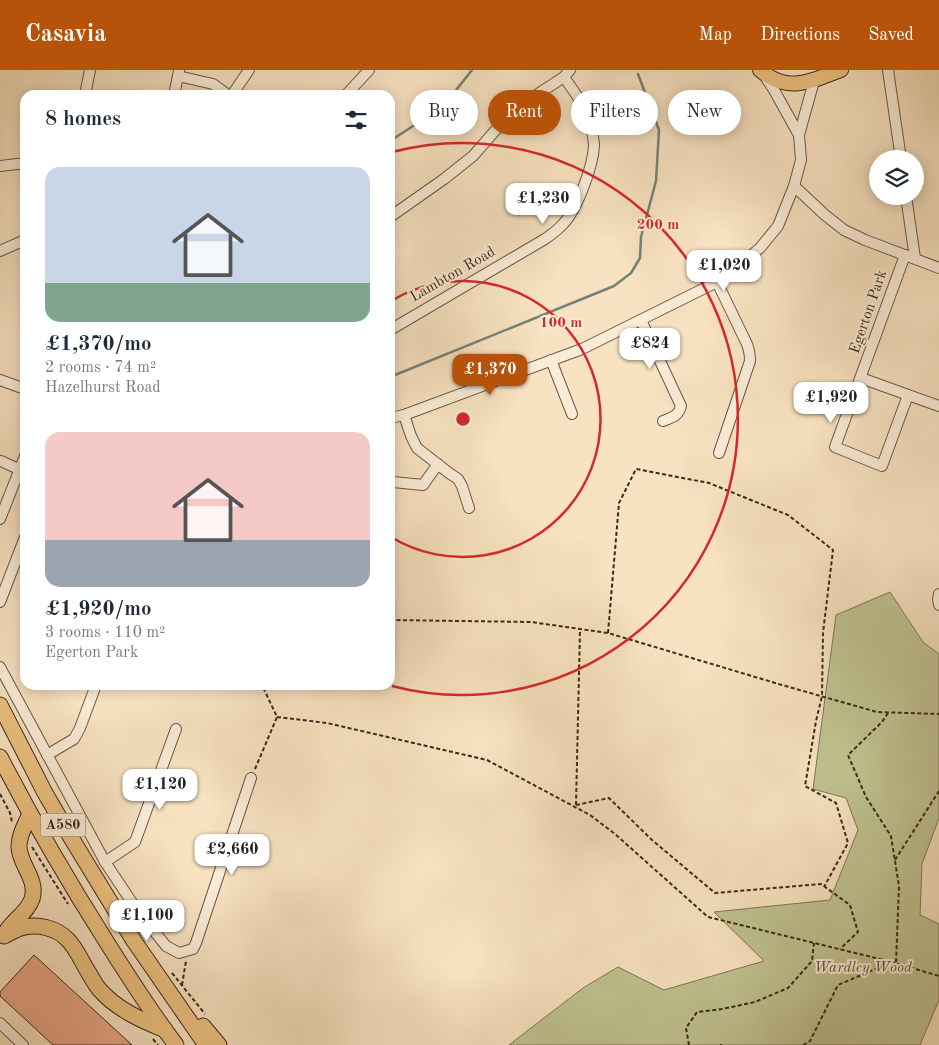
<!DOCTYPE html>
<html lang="en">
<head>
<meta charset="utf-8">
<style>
	body { margin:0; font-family:"Old Standard TT",serif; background:#f2f2f3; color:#1f2937; height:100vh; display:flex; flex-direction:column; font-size:19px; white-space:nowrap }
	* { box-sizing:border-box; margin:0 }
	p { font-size:16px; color:#747a83 }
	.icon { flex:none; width:28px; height:28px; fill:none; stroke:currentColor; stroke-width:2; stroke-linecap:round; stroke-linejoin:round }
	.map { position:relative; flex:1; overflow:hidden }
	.details { position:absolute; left:20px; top:20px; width:375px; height:600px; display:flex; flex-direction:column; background:#fff; border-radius:15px; box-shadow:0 2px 12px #0003 }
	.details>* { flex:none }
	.banner { position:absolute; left:410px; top:20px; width:454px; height:45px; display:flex; gap:10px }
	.tools { position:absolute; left:869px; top:80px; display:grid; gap:10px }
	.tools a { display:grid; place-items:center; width:55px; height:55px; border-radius:50%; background:#fff; box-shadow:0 2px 12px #0003; font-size:25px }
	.price { position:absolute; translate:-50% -42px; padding:0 11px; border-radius:10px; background:#fff; color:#222; font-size:16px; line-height:32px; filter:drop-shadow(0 1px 2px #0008) }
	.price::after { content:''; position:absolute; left:50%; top:30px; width:15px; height:11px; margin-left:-8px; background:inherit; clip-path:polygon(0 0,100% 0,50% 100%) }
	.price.current { background:#b45309; color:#fff }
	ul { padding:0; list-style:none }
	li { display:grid; align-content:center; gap:10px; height:265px; padding:0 25px }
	li span { display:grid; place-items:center; height:155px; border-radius:15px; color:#555 }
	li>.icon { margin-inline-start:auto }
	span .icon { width:90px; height:90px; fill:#fffc; stroke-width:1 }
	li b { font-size:21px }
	h2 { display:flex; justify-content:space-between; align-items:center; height:60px; padding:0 25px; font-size:21px }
	.pill { padding:0 18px; border-radius:22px; background:#fff; box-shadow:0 2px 12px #0003; font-size:18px; line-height:45px }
	.pill.current { background:#b45309; color:#fff }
	header { display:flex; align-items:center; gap:30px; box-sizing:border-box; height:70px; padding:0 25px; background:#b45309; color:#fff }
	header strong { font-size:24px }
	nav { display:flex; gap:28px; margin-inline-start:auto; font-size:18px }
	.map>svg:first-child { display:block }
	.green { fill:#c0c291; stroke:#7d7656 }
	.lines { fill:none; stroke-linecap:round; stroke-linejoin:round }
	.stream { stroke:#758277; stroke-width:2.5 }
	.building { fill:#e7a685; stroke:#3a291a }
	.minor-casing { stroke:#6a5744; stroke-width:12 }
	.major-casing { stroke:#3a291a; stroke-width:16 }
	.highway-casing { stroke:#3a291a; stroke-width:17 }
	.path { stroke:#3a291a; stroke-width:2; stroke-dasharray:4 2.5; stroke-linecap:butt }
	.minor { stroke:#faecd7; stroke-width:10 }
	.major { stroke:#ecc180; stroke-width:14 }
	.highway { stroke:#ecc180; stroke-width:15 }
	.ring { fill:none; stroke:#d62828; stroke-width:2.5 }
	.labels { text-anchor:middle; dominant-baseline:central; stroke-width:4; stroke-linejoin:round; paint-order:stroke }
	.shield { fill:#faecd7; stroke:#746453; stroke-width:1 }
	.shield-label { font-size:14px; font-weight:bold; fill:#3a291a }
	.street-label { font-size:15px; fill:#3a291a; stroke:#faecd7 }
	.park-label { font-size:15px; font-style:italic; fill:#5c4f38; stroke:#faecd7 }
	.centre { fill:#d62828; stroke:#faecd7; stroke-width:2.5 }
	.ring-label { font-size:15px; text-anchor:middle; font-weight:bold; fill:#d62828; stroke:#faecd7; stroke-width:4; stroke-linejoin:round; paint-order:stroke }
</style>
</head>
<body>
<header>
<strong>Casavia</strong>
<nav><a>Map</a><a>Directions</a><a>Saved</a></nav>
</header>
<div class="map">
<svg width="939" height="975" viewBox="0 0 939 975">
	<rect width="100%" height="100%" fill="#f8e2c1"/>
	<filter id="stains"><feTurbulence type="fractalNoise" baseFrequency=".004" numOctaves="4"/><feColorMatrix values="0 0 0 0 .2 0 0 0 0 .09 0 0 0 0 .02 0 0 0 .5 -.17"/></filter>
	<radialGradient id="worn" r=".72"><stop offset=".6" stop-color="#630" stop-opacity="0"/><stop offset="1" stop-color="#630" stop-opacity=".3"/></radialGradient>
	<polygon class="green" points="890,522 923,572 939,584 939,748 922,794 920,845 939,854 939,930 920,975 509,975 583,918 618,897 664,920 764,891 714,842 830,830 858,760 846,728 813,719 836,545"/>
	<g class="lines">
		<g class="stream">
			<polyline points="390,71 427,47 453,24 472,0"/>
			<polyline points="390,307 614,216 631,203 640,188 641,167 656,111 659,60 638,4"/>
		</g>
	</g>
	<polygon class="building" points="34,885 132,975 53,975 0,926 0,922"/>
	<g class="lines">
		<defs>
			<g id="minor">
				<polyline points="888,0 901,89"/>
				<polyline points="764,5 774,20 799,65"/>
				<polyline points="178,6 213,14 228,25"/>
				<polyline points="85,25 90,0"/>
				<polyline points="174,25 179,1"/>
				<polyline points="232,25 249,0"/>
				<polyline points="346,25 369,0"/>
				<polyline points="0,96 25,93"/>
				<polyline points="794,116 825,145 844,160 865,170 939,198"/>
				<polyline points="906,126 915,188"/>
				<polyline points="390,147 444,109 473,86 507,47 518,37 564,7"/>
				<polyline points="0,181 25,170"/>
				<polyline points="905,185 835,377 882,396 908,325"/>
				<path d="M717,212L745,270C749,277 750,283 750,291L719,383"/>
				<path d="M641,250L681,336C678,347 672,347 663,351"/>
				<path d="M390,260L545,169C552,164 558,160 563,154C577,140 593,96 594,76C594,69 592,61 590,53C586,36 574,22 564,7L570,0"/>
				<polyline points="551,290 572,344"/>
				<polyline points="861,308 939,336"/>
				<polyline points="0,310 25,319"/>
				<polyline points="404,345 411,366 417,378 449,403 458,409 462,416 469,438"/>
				<polyline points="390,348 404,345 582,279 717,212 742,193 760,178 778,156 794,116 801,90 799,65 814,11"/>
				<polyline points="1,391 25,402"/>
				<polyline points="393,412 423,415 438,394"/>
				<polyline points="0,449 25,386"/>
				<polyline points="939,524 938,529 939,535"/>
				<polyline points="0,532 25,467"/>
				<polyline points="0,597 105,792 135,837 166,876 179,883 193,879 196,873 251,708"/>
				<polyline points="47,685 74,669 80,658 96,615"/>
				<polyline points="105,792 135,772 176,659"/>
				<polyline points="0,953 23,975"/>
			</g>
			<path id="major" d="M760,0C788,24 811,11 841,0"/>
			<g id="highway">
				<polyline points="0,635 45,723 70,766 134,871 206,975"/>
				<path d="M0,687C33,751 68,811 106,871C128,906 151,942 176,975"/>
				<path d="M6,862C13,850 27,843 32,829C38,809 20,796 19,777C19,766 25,754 30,744"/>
				<path d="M4,866C10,863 15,860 21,858C37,853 57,858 68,870C76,878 81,890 87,900C91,906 94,913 99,919C116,939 141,950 165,960"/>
				<polyline points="203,956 219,975"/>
			</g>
		</defs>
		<use href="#minor" class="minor-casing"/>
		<use href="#major" class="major-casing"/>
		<use href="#highway" class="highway-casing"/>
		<g class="path">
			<polyline points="390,550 531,552 608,563 782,615 877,642 939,644"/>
			<polyline points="608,563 619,433 636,399 709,413 788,445 833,480 823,563 822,626 816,651 805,716 836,733 848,773 824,817"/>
			<polyline points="888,643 882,652 848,685 866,727 891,766 899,816 896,893"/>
			<polyline points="277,647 327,653 487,690 590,745 615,764 708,847 892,892 939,906"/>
			<polyline points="255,699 277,647 262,615"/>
			<polyline points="0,724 10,743 12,752"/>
			<polyline points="576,735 609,728 652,770 715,823 821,814 850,835 858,862 840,879"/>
			<polyline points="576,735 580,560"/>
			<polyline points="32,777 68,834"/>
			<polyline points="895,790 939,721"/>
			<polyline points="172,903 205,944"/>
			<polyline points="182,915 186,891"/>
			<polyline points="153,969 158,975"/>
			<polyline points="689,975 686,958 697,942 722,939 755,932 788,918 812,891 814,873"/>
			<polyline points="720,975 722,975"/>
			<polyline points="803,975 810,971 838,915 892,892"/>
		</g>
		<use href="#minor" class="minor"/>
		<use href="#major" class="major"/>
		<use href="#highway" class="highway"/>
	</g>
	<g class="ring">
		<path d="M391 231A138 138 0 1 1 391 467"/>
		<path d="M392 82A276 276 0 1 1 392 616"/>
	</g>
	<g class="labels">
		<rect class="shield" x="40.5" y="743.5" width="45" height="23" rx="4"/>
		<g class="shield-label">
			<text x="63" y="755">A580</text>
		</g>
		<g class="street-label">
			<text transform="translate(453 205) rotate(-30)">Lambton Road</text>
			<text transform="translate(869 242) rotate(-71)">Egerton Park</text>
		</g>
		<g class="park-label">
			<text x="863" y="898">Wardley Wood</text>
		</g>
	</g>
	<circle cx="463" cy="349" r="8" class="centre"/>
	<g class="ring-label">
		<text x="658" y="159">200 m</text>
		<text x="561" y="257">100 m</text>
	</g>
	<rect width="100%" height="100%" filter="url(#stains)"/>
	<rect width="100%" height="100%" fill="url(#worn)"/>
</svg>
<div class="tools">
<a><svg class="icon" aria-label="layers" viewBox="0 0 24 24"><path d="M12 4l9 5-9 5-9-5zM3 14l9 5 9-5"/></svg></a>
</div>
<b class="price" style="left:543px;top:155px">£1,230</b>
<b class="price" style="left:724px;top:222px">£1,020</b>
<b class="price" style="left:650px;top:300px">£824</b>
<b class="price current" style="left:490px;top:326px">£1,370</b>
<b class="price" style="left:831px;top:354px">£1,920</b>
<b class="price" style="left:160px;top:741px">£1,120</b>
<b class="price" style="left:232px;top:806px">£2,660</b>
<b class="price" style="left:147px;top:872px">£1,100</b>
<div class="banner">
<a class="pill">Buy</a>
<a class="pill current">Rent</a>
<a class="pill">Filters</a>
<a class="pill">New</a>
</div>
<section class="details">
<h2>8 homes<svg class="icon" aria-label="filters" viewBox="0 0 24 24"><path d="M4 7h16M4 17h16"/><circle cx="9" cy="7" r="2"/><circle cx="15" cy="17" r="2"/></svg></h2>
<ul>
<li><span style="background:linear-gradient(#c9d6e8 75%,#7fa58c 0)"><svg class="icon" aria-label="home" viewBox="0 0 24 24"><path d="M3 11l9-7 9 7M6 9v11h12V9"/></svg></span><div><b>£1,370/mo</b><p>2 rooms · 74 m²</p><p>Hazelhurst Road</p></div></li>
<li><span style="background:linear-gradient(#f6c9c9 70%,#9aa5b1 0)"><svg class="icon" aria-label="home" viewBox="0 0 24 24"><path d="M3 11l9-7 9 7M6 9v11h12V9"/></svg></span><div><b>£1,920/mo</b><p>3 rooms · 110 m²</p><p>Egerton Park</p></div></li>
</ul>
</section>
</div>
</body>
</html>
